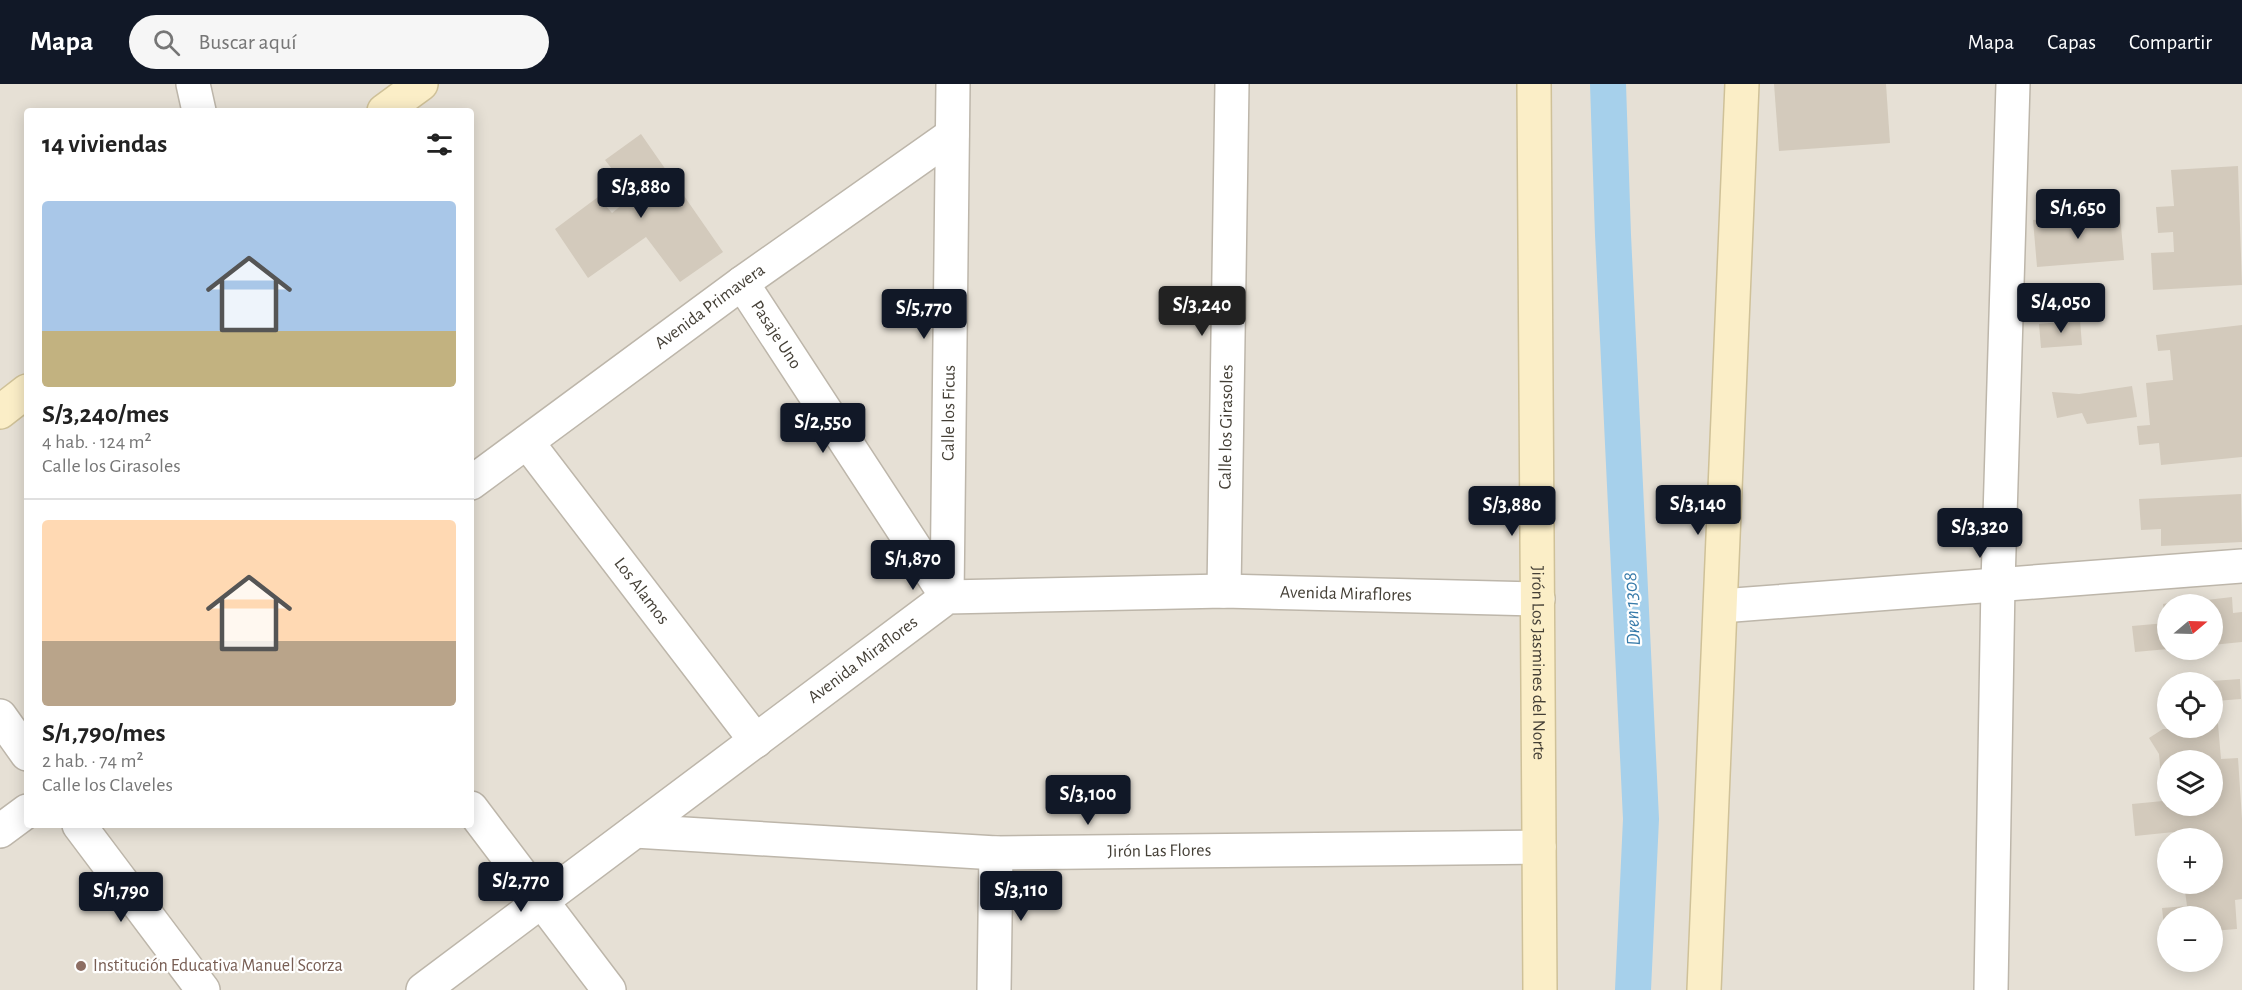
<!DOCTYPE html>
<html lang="es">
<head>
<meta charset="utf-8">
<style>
	body { margin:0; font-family:"Alegreya Sans",sans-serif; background:#f6f6f6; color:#222; height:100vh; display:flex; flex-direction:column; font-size:22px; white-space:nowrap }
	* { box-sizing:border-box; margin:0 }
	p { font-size:20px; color:#767676 }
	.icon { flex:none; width:33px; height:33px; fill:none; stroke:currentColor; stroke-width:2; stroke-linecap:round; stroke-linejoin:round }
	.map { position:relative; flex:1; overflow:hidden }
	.panel { position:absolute; left:24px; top:24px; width:450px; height:720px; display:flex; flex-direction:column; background:#fff; border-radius:6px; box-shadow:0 3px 15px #0003 }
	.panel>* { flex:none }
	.needle { width:39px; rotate:71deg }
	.controls { position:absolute; left:2157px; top:510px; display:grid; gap:12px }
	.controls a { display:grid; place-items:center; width:66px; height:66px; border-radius:50%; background:#fff; box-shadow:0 3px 15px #0003; font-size:30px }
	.price { position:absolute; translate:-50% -51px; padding:0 14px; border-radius:6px; background:#111827; color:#fff; font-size:20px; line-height:39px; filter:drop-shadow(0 2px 3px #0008) }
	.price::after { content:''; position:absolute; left:50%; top:36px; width:18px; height:14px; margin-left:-9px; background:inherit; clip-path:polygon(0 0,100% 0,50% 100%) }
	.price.on { background:#222; color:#fff }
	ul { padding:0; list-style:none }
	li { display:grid; align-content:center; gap:12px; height:318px; padding:0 18px }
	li+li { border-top:2px solid #e0e0e0 }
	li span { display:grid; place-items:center; height:186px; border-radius:6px; color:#555 }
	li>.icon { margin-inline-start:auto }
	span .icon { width:108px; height:108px; fill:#fffc; stroke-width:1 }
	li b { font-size:26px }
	h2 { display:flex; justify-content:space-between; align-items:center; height:72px; padding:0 18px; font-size:26px }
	header { display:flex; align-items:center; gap:36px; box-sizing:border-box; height:84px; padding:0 30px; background:#111827; color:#fff }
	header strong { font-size:28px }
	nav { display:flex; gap:33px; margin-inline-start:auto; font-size:21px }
	.search { width:420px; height:54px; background:#f6f6f6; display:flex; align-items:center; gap:15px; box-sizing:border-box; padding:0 21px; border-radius:33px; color:#767676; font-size:22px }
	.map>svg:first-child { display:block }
	.residential { fill:#e6e0d5; fill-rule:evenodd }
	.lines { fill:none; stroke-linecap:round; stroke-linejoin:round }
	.canal { stroke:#a6d0eb; stroke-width:36 }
	.building { fill:#d3cabc; fill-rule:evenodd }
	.street-casing { stroke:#bdb6aa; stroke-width:36 }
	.secondary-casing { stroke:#cfc198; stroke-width:36 }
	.street { stroke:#fff; stroke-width:33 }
	.secondary { stroke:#fbeec7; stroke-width:33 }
	.education-dot { fill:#8d6e63; stroke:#fff; stroke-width:2 }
	.labels { text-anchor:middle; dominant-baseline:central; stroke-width:4.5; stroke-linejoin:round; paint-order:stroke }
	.street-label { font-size:18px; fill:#443f36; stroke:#fff }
	.education-label { font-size:18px; fill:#785e54; stroke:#fff; text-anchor:start }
	.water-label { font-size:20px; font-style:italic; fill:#367aa9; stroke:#fff }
</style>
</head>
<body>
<header>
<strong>Mapa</strong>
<div class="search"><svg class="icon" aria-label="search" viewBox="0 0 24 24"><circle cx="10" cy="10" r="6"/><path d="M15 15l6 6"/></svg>Buscar aquí</div>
<nav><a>Mapa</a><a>Capas</a><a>Compartir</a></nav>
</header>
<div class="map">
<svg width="2242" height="906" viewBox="0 0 2242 906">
	<rect width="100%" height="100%" fill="#f2eee6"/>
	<path class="residential" d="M0,0H2242V906H0ZM27,27H471V741H27ZM2168,520H2212V566H2168ZM2168,598H2212V644H2168ZM2168,676H2212V722H2168ZM2168,754H2212V800H2168ZM2168,832H2212V878H2168Z"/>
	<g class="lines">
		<polyline class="canal" points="1608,0 1613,151 1641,735 1633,906"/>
	</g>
	<g class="building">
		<polygon points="1774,0 1886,0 1890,59 1779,67"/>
		<polygon points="641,50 723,168 680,198 646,153 588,194 555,145 598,113 612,129 633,112 605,76"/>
		<polygon points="2238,82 2242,201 2153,206 2151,169 2174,168 2173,148 2158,149 2156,123 2174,122 2171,86"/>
		<polygon points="2120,130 2124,176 2037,183 2033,136"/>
		<polygon points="2080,236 2082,261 2041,264 2039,240"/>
		<polygon points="2242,241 2242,373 2161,381 2159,359 2139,361 2137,342 2150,341 2146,299 2173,296 2170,266 2158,267 2156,251"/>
		<polygon points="2132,302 2137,333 2087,340 2082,329 2057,334 2052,308 2079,310"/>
		<polygon points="2241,410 2242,458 2161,462 2161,445 2141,446 2139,415"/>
		<polygon points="2232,513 2233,529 2242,528 2242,558 2212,561 2212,520 2173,520"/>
		<polygon points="2163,520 2168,519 2168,565 2135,568 2132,542 2166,539"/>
		<path d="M2240,595L2241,615L2216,617L2221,675L2238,674L2242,735V815L2235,816L2237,845L2212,847V832H2168V851L2165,852L2162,824L2187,822L2184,800H2212V754H2175L2174,748L2135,752L2132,720L2163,717L2159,670L2149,654L2163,645L2212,644V597ZM2168,676H2212V722H2168Z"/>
	</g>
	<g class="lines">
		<defs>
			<g id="street">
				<polyline points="193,0 199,27"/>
				<path id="s1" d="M742,199L947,513"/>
				<path id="s2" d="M527,358L756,657"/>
				<path id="s3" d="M471,399L742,199L952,51"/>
				<path id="s4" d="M1224,507L1232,0"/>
				<path id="s5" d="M947,513L953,0"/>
				<polyline points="1721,522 2242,482"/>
				<polyline points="0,632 27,670"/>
				<polyline points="471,724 609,906"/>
				<polyline points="79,741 203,906"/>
				<polyline points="0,747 27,727"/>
				<path id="s6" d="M635,747L996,769L1539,763"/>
				<path id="s7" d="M423,906L947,513L1224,507L1538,515"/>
				<polyline points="994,906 996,769"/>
				<polyline points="1991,906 1998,499 2013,0"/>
			</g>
			<g id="secondary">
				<path id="s8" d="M1534,0L1540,906"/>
				<polyline points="384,27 421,0"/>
				<polyline points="0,328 27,307"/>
				<polyline points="1704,906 1742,0"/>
			</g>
		</defs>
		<use href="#street" class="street-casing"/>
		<use href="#secondary" class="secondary-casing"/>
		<use href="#street" class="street"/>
		<use href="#secondary" class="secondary"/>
	</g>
	<circle class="education-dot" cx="81" cy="882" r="6"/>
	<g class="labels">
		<g class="street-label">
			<text stroke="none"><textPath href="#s3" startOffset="297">Avenida Primavera</textPath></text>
			<text stroke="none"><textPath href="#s1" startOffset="62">Pasaje Uno</textPath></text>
			<text stroke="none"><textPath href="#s5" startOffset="184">Calle los Ficus</textPath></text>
			<text stroke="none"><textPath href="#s4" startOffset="164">Calle los Girasoles</textPath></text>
			<text stroke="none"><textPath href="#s2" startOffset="188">Los Alamos</textPath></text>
			<text stroke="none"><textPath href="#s7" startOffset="1054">Avenida Miraflores</textPath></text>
			<text stroke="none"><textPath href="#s7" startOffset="550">Avenida Miraflores</textPath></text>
			<text stroke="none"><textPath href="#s8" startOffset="579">Jirón Los Jasmines del Norte</textPath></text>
			<text stroke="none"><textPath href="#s6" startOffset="525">Jirón Las Flores</textPath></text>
		</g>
		<g class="education-label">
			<text x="93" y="882">Institución Educativa Manuel Scorza</text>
		</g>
		<g class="water-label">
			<text transform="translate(1632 525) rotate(-93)">Dren 1308</text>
		</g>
	</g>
</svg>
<div class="controls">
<a><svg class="needle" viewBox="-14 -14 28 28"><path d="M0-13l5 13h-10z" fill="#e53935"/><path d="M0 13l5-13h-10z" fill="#767676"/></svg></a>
<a><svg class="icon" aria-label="locate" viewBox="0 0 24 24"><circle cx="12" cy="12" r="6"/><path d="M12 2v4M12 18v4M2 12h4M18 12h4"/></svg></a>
<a><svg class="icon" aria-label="layers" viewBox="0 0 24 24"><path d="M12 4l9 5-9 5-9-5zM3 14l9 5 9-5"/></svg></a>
<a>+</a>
<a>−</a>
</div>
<b class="price" style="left:641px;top:135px">S/3,880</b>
<b class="price" style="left:2078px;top:156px">S/1,650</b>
<b class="price" style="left:2061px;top:250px">S/4,050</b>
<b class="price on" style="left:1202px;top:253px">S/3,240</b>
<b class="price" style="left:924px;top:256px">S/5,770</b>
<b class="price" style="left:823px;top:370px">S/2,550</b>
<b class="price" style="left:1698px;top:452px">S/3,140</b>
<b class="price" style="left:1512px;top:453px">S/3,880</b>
<b class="price" style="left:1980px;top:475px">S/3,320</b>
<b class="price" style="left:913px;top:507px">S/1,870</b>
<b class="price" style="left:1088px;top:742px">S/3,100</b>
<b class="price" style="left:521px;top:829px">S/2,770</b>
<b class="price" style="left:1021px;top:838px">S/3,110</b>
<b class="price" style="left:121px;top:839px">S/1,790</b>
<section class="panel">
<h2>14 viviendas<svg class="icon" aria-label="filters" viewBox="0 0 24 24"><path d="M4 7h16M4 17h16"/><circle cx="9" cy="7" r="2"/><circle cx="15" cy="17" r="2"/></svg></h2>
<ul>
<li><span style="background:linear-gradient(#a9c7e8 70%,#c2b280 0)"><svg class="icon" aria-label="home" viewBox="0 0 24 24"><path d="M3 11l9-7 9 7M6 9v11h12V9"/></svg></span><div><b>S/3,240/mes</b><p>4 hab. · 124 m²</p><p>Calle los Girasoles</p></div></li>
<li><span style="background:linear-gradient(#ffd9b3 65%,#b9a48a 0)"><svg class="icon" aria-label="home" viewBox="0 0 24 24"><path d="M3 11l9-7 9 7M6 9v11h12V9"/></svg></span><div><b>S/1,790/mes</b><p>2 hab. · 74 m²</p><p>Calle los Claveles</p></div></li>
</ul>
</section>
</div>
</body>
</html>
